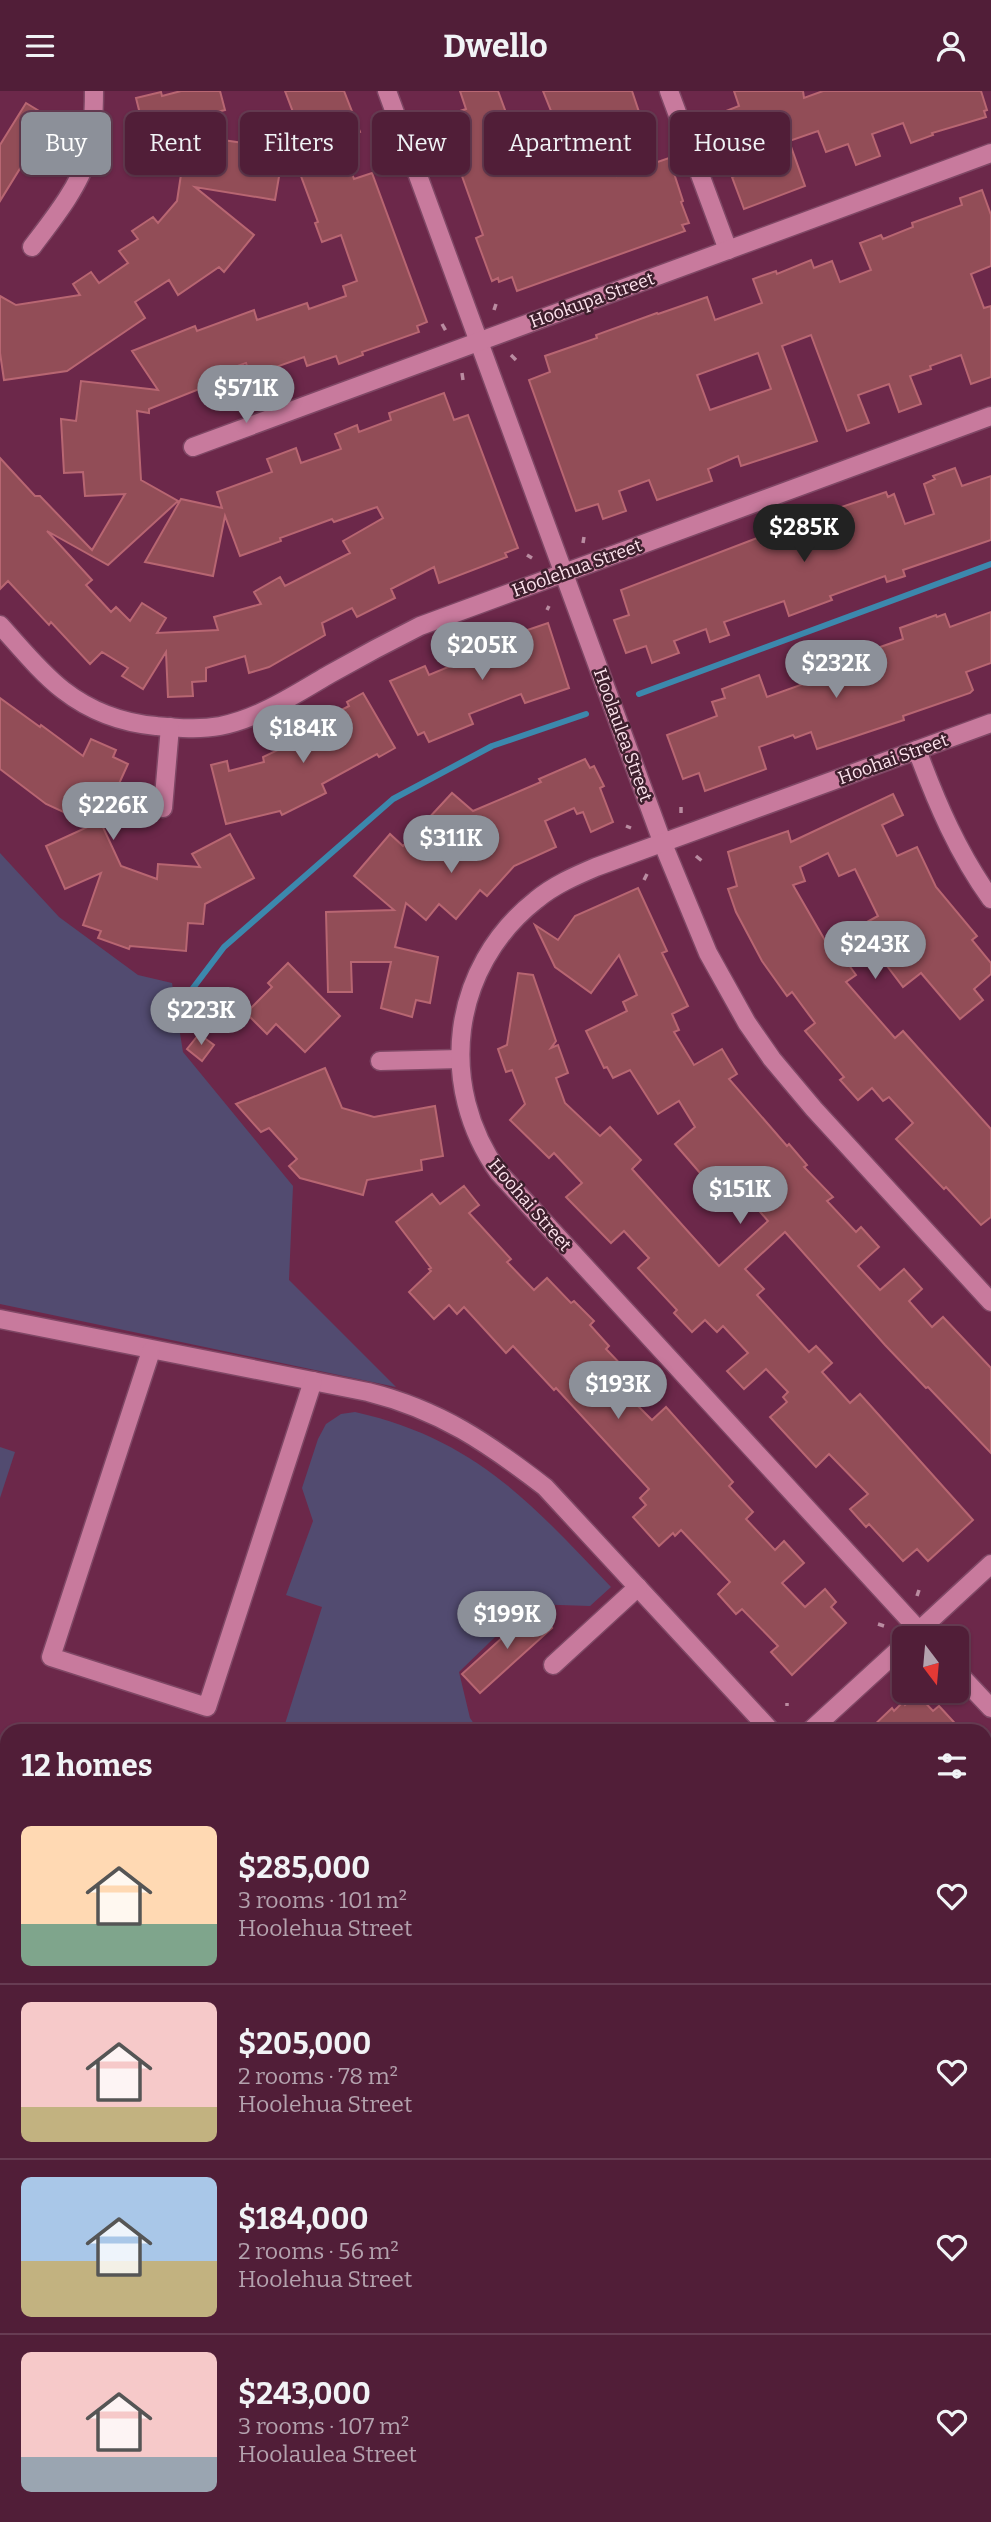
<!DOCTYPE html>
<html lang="en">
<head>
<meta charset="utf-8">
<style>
	body { margin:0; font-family:Bitter,serif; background:#572740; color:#f1f3f6; height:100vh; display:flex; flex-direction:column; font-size:26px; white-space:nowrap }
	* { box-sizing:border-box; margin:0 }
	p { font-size:23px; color:#b4a2ae }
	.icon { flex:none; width:38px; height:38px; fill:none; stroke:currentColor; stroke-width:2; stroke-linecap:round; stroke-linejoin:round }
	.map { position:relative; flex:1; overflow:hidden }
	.side { position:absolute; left:0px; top:1633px; width:992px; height:800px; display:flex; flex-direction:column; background:#511e38; border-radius:21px 21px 0 0; box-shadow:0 2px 5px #0004,0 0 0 2px #673c53 }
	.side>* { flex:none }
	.top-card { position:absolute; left:21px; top:21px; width:950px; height:63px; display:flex; gap:14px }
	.needle { width:46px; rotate:164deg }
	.controls { position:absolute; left:892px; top:1535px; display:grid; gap:14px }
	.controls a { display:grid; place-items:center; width:77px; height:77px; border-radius:10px; background:#511e38; box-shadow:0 2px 5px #0004,0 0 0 2px #673c53; font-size:35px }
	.price { position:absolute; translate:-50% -60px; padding:0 16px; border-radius:24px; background:#8c9099; color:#fff; font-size:23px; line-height:46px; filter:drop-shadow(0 2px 4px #0008) }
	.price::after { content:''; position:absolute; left:50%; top:42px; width:21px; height:16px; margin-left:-10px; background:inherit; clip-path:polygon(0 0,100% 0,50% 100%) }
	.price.on { background:#222; color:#fff }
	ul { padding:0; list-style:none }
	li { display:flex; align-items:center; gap:21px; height:175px; padding:0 21px }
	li+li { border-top:2px solid #673c53 }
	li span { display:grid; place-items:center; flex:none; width:196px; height:140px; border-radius:10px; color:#555 }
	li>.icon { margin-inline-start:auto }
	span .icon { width:84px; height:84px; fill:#fffc; stroke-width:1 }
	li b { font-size:30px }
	h2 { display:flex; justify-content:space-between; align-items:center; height:84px; padding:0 21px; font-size:30px }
	.pill { padding:0 24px; border-radius:10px; background:#511e38; box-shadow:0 2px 5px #0004,0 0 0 2px #673c53; font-size:24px; line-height:63px }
	.pill.on { background:#8c9099; color:#fff }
	header { display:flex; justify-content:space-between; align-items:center; height:91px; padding:0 21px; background:#511e38; font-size:32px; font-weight:700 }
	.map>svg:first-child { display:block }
	.green { fill:#524b70 }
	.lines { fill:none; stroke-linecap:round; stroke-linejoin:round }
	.stream { stroke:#3c88ad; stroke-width:6 }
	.building { fill:#924d57; stroke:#b86672; stroke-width:2; fill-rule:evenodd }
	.minor-casing { stroke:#7f4765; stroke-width:21 }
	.path { stroke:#ba8ca1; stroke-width:3.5; stroke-dasharray:7 3.5; stroke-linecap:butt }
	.minor { stroke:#c87a9d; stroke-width:18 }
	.labels { text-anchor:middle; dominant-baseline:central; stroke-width:5; stroke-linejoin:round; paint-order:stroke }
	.street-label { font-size:18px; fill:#fee4ee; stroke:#3e1f2d }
</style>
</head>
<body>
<header><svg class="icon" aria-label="menu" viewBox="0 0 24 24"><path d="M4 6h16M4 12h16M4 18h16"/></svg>Dwello<svg class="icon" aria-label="person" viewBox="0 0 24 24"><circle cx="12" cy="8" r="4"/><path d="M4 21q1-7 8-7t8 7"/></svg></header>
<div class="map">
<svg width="991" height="2431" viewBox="0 0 991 2431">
	<rect width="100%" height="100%" fill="#6c284a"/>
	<g class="green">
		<polygon points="0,762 59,826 138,884 172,892 183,961 293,1095 289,1189 396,1296 0,1213"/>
		<path d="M355,1321C475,1348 530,1411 611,1496L590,1515L529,1513L459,1581L470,1627L479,1640H294L284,1636L322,1516L286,1504L313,1430L302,1397L318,1348L326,1333L341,1323Z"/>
		<polygon points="0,1356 15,1361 0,1407"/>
		<polygon points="0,1685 7,1688 7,1900 0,1897"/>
		<polygon points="0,2034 7,2037 7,2160 0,2157"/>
	</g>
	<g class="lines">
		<g class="stream">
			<polyline points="639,603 991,473"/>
			<polyline points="190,901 224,856 393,708 492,655 586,623"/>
		</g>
	</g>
	<g class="building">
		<polygon points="181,0 220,0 225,19 163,35 162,30 143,35 136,7 161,1 162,5"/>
		<polygon points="285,0 344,0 360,41 340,48 354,88 372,82 427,231 417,235 419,241 362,261 363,264 339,273 336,265 307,275 304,266 273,277 277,287 254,295 246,272 214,283 217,291 149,318 149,322 137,320 141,389 178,410 108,474 47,440 92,489 86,494 111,521 116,516 130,530 142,512 166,527 157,542 218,539 214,526 261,513 254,501 280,486 285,495 350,462 343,450 383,427 377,416 334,431 332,428 280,447 281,450 240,465 225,425 213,485 145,471 181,408 222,417 217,401 272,381 267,368 296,357 301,372 341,358 335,343 357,334 359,341 391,329 389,322 444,302 454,329 468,324 518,457 505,462 507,466 439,492 434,476 391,498 395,507 357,526 352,517 322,532 325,544 269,576 249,582 245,565 206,577 206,590 192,591 193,605 168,606 166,561 143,598 122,585 128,577 102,561 90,573 51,531 49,534 8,490 0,498 0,367 35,405 40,405 92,459 125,403 85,405 83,381 64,382 61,328 76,330 81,290 158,299 132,260 195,235 197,240 254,219 257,229 307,212 309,218 346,205 343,195 357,190 341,144 322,151 315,132 318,131 286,45 275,109 195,96 254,144 224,181 219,176 178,204 169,189 135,211 145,227 67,280 4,289 0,262 0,205 16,214 80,204 73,193 91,181 99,192 128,172 119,160 138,148 132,140 153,126 158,132 177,110 187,44 264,55 262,50 299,37"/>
		<polygon points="460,0 498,0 511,35 551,20 543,0 632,0 639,21 611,31 618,50 606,55 617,85 669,67 683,110 681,111 689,132 682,134 685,140 517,200 512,186 499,191 498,187 492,190 476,147 483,144 448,46 464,41 457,21 466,18"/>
		<polygon points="734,0 803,0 804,7 823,0 981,0 987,19 984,20 986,26 932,42 933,44 911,52 903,32 872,43 880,65 856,74 848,53 826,61 818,40 789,50 805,95 744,118 732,86 735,85 713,25 739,15"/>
		<polygon points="26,12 59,32 53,41 58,44 33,84 21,76 0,110 0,54"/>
		<path d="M982,99L991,124V175L971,183L984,217L991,215V286L971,293L961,264L930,275L931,278L910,285L921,313L899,321L889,293L858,304L869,332L847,340L811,244L782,255L817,350L741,375L738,365L708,378L712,390L657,409L649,389L619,400L626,420L603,428L598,413L576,420L529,289L550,281L545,265L597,247L596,244L657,222L658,223L707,206L715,229L762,212L753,188L776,180L777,183L811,169L814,177L832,170L840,191L871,179L860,152L881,144L883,148L913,136L912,132L962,114L960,107ZM758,262L771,298L710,319L697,284Z"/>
		<polygon points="955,377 962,395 991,385 991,449 903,479 905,485 887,491 885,485 830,505 832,509 789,525 784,510 724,531 729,544 710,551 706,538 674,550 679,562 652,572 646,555 626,562 614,529 629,524 621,499 812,426 886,401 888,406 894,403 905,433 934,423 924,393 935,388 933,385"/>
		<polygon points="991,521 991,572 966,581 973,599 970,602 903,625 904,629 817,658 811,641 795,647 793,644 759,656 766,678 705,700 699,682 683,688 667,644 717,625 712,611 725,607 722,598 759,584 767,606 837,581 834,572 903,548 900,537 936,524 937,526 945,523 950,536"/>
		<polygon points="548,532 569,597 525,612 521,603 469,623 473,633 429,651 424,641 418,644 390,590 425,575 429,584 475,565 471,555 493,546 495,550"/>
		<polygon points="363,602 395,657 379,666 377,663 322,693 326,702 282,724 280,720 226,733 211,674 227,670 229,680 264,671 263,666 307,645 304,639 349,615 347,611"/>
		<polygon points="0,607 40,636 41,634 83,665 91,648 116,659 113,666 128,673 101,732 121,775 157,788 158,773 200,776 192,763 230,743 254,787 205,813 203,833 188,832 186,860 130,855 129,858 98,847 101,840 83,834 101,782 65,798 46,755 92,734 46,713 0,678"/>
		<polygon points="585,668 590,677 594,675 604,695 600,697 613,731 591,741 583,721 577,723 574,717 545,730 556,756 514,775 487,805 480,799 456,828 439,813 426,829 406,812 395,856 438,866 430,912 416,909 412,926 381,917 391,871 351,871 352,901 328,901 326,821 394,819 354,785 390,743 403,755 452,702 473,720 541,691 539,688"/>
		<polygon points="893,703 903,724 882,734 897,765 917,756 936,796 977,845 972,849 991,872 991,883 974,898 983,909 960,928 921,882 903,896 875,859 881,855 867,831 878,825 855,778 839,785 828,762 800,776 805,790 793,794 826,851 830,848 856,884 846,891 895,947 903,940 991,1038 991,1126 981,1134 946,1096 944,1098 896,1048 913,1032 889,1006 883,1010 872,997 858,1009 840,989 844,986 805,940 815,932 792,901 787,905 762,870 736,821 728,798 737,795 728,761 788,740 791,751"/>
		<polygon points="638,797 667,860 662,862 688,915 672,923 679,939 674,941 694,974 722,958 737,983 729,988 787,1055 789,1053 807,1074 804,1076 833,1106 827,1110 856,1141 861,1136 879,1156 858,1175 880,1199 904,1178 922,1198 909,1210 932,1236 943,1226 991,1277 991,1362 928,1296 926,1297 885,1254 785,1141 745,1178 764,1198 757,1204 809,1261 816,1255 832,1272 822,1281 850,1312 860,1303 973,1429 928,1470 917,1458 903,1470 869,1433 866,1436 850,1418 868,1403 829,1363 816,1376 770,1326 787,1311 783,1306 788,1301 766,1278 744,1298 727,1280 748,1262 723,1235 717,1241 705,1229 692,1241 674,1222 677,1219 638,1177 649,1167 624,1140 611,1152 566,1106 582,1092 554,1062 549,1067 510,1029 525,1013 512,979 506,981 498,958 507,954 518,882 533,884 556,950 551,957 558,954 568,982 556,987 565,1012 600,1045 610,1036 641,1069 632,1078 719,1175 768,1130 722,1077 707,1090 675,1053 695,1036 679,1010 658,1023 630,979 613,987 607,976 604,977 586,940 627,920 623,911 637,904 619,864 591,902 555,876 535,834 558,849 575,825"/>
		<polygon points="288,872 340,925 305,961 276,933 267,943 246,922 272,896 268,892"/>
		<polygon points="199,943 214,954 202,970 187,958"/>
		<polygon points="325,977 342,1017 374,1026 435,1015 443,1065 421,1069 422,1079 367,1089 363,1104 300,1087 289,1075 297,1068 269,1037 261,1041 236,1013"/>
		<polygon points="464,1095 479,1114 469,1122 511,1168 507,1171 534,1199 547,1187 571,1212 574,1210 594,1230 590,1234 609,1255 606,1258 627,1280 614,1291 652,1329 666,1316 733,1391 729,1395 753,1421 746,1428 775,1459 784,1450 804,1472 782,1492 805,1516 825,1498 836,1511 831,1516 846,1532 792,1584 771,1561 778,1555 742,1518 736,1523 718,1503 730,1491 681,1439 675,1445 673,1442 659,1455 633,1426 646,1414 640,1407 649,1398 556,1297 554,1299 513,1255 506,1262 464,1216 457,1223 449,1214 434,1228 409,1201 431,1180 429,1178 431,1177 396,1131 432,1103 440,1113"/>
		<polygon points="534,1518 552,1537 480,1602 462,1583"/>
		<polygon points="917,1603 933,1620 939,1615 962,1640 868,1640 892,1617 894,1620 903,1611 905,1614"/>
	</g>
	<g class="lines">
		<defs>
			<g id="minor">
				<polyline points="387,0 663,753 708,862 747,932 772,968 814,1018 991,1211"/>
				<polyline points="669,0 728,159"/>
				<path d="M32,156C50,132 80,95 87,66C93,45 94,22 94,0"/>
				<polyline points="193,356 991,62"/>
				<path d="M0,534C20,556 40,581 63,599C90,620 123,632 156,635C178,637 199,639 220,635C260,627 296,603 330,583C360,566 390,550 420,535L991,325"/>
				<path d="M917,659C937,713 958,762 991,808"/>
				<polyline points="163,717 170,636"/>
				<polyline points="380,970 460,968"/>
				<path d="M0,1228L368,1301C440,1319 488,1352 545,1396L771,1640"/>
				<polyline points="151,1260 51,1566 207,1616 313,1290"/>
				<polyline points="911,1547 991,1473"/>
				<path d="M926,1547L499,1082C437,995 450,877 536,809C554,794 575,785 596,776L991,632"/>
				<polyline points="553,1574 638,1496"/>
				<polyline points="957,1581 991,1617"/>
				<polyline points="810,1640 905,1553"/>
				<polyline points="985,1873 991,1879"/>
				<polyline points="985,2125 991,2121"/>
				<polyline points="0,2205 7,2208"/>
				<polyline points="488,2426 493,2431"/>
				<polyline points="381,2431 388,2426"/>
				<polyline points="729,2431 729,2426"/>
			</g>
		</defs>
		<use href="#minor" class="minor-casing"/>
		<g class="path">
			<polyline points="494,219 496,213"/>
			<polyline points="442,233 446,240"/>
			<polyline points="511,264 516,269"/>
			<polyline points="462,282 463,289"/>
			<polyline points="583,452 584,446"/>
			<polyline points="527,464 532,467"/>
			<polyline points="547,519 549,515"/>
			<polyline points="681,722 681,716"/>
			<polyline points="626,735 631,737"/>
			<polyline points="696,765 702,770"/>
			<polyline points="644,789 647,783"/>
			<polyline points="917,1505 919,1499"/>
			<polyline points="878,1533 884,1535"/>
			<polyline points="954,1544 960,1545"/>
			<polyline points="787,1612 787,1615"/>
		</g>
		<use href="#minor" class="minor"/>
	</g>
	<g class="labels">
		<g class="street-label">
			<text transform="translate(592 209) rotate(-20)">Hookupa Street</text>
			<text transform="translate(577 477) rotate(-20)">Hoolehua Street</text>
			<text transform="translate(623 644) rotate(70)">Hoolaulea Street</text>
			<text transform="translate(893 668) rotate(-20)">Hoohai Street</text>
			<text transform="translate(530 1114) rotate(49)">Hoohai Street</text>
		</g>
	</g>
</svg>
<div class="controls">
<a><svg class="needle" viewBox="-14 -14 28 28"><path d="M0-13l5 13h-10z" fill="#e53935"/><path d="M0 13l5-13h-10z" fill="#b4a2ae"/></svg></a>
</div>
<b class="price" style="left:246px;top:334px">$571K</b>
<b class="price on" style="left:804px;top:473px">$285K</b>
<b class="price" style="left:482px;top:591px">$205K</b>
<b class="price" style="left:836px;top:609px">$232K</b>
<b class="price" style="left:303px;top:674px">$184K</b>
<b class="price" style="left:113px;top:751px">$226K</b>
<b class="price" style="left:451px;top:784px">$311K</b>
<b class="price" style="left:875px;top:890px">$243K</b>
<b class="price" style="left:201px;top:956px">$223K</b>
<b class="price" style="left:740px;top:1135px">$151K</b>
<b class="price" style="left:618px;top:1330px">$193K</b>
<b class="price" style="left:507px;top:1560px">$199K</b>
<div class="top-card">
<a class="pill on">Buy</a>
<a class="pill">Rent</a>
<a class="pill">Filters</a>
<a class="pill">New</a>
<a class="pill">Apartment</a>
<a class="pill">House</a>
</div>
<section class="side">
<h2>12 homes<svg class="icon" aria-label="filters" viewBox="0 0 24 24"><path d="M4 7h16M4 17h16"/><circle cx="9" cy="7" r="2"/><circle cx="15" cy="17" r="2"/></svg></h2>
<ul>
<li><span style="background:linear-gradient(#ffd9b3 70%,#7fa58c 0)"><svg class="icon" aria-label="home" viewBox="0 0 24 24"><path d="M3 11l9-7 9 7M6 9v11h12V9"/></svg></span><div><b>$285,000</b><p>3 rooms · 101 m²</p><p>Hoolehua Street</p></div><svg class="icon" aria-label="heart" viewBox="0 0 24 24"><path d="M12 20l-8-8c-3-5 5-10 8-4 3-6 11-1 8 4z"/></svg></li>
<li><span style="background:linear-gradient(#f6c9c9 75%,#c2b280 0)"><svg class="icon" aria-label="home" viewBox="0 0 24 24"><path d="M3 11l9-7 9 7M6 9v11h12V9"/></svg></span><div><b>$205,000</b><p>2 rooms · 78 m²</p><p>Hoolehua Street</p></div><svg class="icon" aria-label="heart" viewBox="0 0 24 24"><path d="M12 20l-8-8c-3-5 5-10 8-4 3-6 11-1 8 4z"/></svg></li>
<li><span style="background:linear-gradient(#a9c7e8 60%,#c2b280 0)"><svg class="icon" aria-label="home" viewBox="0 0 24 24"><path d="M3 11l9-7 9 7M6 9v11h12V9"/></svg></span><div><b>$184,000</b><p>2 rooms · 56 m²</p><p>Hoolehua Street</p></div><svg class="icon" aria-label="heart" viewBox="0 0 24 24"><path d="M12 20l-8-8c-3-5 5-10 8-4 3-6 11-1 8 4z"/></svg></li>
<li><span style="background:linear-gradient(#f6c9c9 75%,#9aa5b1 0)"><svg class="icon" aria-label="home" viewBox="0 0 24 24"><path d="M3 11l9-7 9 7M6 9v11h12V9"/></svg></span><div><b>$243,000</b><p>3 rooms · 107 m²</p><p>Hoolaulea Street</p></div><svg class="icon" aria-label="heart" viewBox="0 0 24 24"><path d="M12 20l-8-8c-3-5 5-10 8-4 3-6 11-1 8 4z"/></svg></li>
</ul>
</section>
</div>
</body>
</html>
